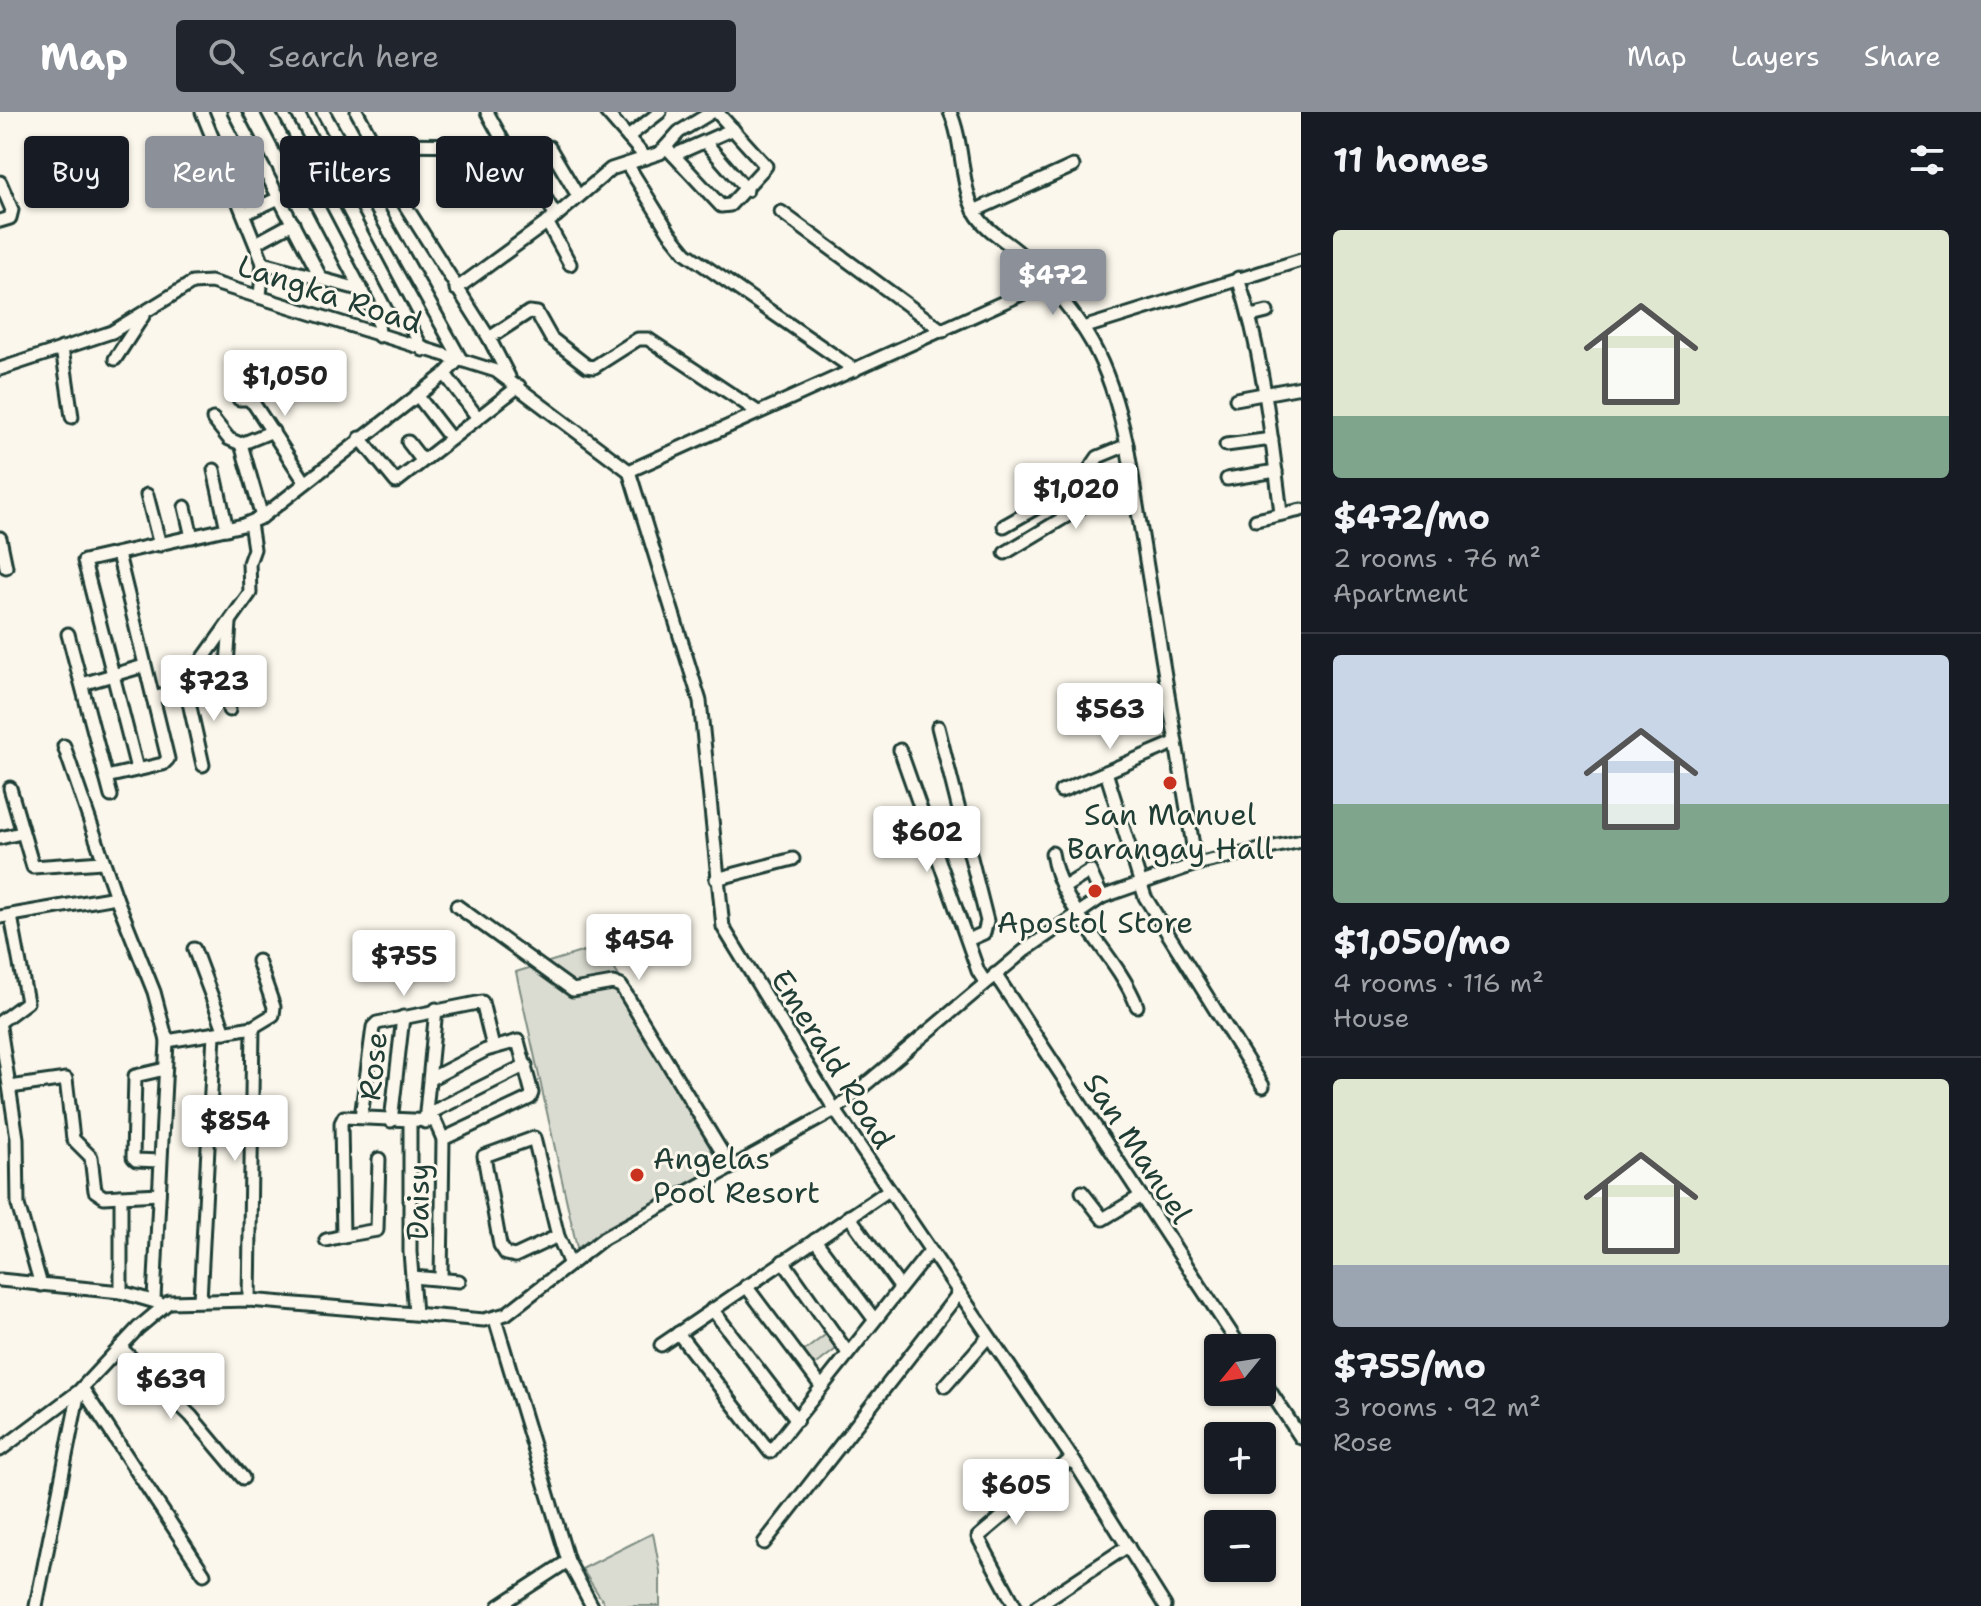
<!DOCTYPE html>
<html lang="en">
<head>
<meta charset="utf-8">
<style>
	body { margin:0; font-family:"Shantell Sans",sans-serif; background:#20242c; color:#f1f3f6; height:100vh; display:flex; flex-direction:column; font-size:30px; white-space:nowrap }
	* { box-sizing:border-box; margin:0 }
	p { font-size:26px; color:#9ea1a6 }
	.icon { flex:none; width:44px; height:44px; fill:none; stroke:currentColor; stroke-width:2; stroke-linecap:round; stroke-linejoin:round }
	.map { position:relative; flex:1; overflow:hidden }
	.drawer { display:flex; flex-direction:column; background:#171b24; width:680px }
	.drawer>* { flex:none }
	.banner { position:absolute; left:24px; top:24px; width:760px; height:72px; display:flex; gap:16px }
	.needle { width:52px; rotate:240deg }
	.controls { position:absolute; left:1204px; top:1222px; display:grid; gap:16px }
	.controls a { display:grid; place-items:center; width:72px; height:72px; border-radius:8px; background:#171b24; box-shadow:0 2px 6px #0004; font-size:40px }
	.price { position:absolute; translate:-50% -68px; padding:0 18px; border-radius:8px; background:#fff; color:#222; font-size:26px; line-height:52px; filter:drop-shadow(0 2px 4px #0008) }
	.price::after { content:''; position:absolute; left:50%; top:48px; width:24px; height:18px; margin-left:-12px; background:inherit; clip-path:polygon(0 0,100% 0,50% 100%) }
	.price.active { background:#8c9099; color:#fff }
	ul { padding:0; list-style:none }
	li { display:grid; align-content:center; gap:16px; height:424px; padding:0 32px }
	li+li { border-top:2px solid #363941 }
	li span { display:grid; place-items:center; height:248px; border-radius:8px; color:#555 }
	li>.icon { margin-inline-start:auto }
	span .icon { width:144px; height:144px; fill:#fffc; stroke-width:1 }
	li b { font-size:34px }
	h2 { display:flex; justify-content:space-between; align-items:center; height:96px; padding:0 32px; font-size:34px }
	.chip { padding:0 28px; border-radius:8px; background:#171b24; box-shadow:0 2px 6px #0004; font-size:28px; line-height:72px }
	.chip.active { background:#8c9099; color:#fff }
	header { display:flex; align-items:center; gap:48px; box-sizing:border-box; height:112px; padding:0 40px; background:#8c9099; color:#fff }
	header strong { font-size:38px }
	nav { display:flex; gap:44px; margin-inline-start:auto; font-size:28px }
	.search { width:560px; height:72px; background:#20242c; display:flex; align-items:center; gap:20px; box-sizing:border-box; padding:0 28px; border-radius:8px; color:#9ea1a6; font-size:30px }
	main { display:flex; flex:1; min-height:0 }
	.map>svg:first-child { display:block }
	.green { fill:#dbdcd1; stroke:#7d8c82; stroke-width:2 }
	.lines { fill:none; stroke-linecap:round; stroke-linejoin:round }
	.minor-casing { stroke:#1f3d34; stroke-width:17 }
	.minor { stroke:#fbf7ec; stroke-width:11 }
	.poi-dot { fill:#c8321e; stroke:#fbf7ec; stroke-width:3 }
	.labels { text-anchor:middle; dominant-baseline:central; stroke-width:6; stroke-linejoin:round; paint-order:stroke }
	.street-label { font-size:30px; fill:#1f3d34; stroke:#fbf7ec }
	.poi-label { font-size:30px; fill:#1f3d34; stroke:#fbf7ec }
</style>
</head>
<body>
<header>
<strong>Map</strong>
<div class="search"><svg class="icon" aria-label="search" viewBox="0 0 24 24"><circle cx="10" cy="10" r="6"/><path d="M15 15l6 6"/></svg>Search here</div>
<nav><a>Map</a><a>Layers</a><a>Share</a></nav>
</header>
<main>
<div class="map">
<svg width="1301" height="1494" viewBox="0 0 1301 1494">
	<rect width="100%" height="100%" fill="#fbf7ec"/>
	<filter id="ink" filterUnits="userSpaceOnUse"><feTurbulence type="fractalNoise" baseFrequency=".0125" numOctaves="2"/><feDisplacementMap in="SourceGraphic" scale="16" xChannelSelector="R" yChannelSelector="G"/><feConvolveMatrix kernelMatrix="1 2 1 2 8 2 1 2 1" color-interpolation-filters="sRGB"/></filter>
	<g filter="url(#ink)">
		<g class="green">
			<polygon points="601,834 728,1049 577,1136 516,860"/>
			<polygon points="829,1220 840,1234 814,1254 803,1240"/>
			<polygon points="653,1421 660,1459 660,1494 606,1494 582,1457"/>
		</g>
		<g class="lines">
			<defs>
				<g id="minor">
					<polyline points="202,0 263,151 260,184"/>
					<polyline points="234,0 321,166"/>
					<polyline points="268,0 378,210 379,224"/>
					<polyline points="297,0 423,238"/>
					<polyline points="357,0 371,26 374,44 489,226 509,265"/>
					<polyline points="606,0 646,46"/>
					<path d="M950,0C964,31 960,72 975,100C985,119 1009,130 1024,145C1086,211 1108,244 1127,333L1196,752"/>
					<polyline points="628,25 660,0"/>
					<polyline points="706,31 747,78"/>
					<polyline points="373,32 501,33 503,29 487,0"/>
					<polyline points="667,36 721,94 730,93 766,54 717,0"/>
					<polyline points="674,43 733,17"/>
					<polyline points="627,52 669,120 686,141 855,258"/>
					<polyline points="353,56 374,44"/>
					<polyline points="0,70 12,98 10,106 0,109"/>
					<polyline points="233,75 266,60"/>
					<polyline points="974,99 1073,54"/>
					<polyline points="781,100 943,219"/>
					<polyline points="244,102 279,86"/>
					<polyline points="556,104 520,43 521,36 549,35 578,84"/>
					<polyline points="547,110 570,152"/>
					<polyline points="256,131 293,111"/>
					<polyline points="263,151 362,178"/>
					<path d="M1238,166C1263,242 1271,322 1281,401"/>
					<polyline points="456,177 556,104 611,57 660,41 679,20 712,0"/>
					<polyline points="1251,204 1267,200"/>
					<polyline points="1086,215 1301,148"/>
					<polyline points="489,226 529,200 537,201 551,226 587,254 594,255 638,227 648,227 758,300"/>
					<polyline points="62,236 72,305"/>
					<polyline points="115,247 143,204"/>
					<polyline points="0,257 112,220 192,171 211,170 496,259 629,359 700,589 723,815 835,998 1072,1346 1165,1494"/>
					<polyline points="445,262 478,306"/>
					<polyline points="417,283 451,327"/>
					<polyline points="239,287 248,287 254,292 305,370"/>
					<polyline points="1236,287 1301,275"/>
					<polyline points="213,307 229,327 241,332 262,405"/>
					<polyline points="360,326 396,370 519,274"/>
					<polyline points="408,330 422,348"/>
					<polyline points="241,332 273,319"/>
					<polyline points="1226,333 1272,327"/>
					<polyline points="214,358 227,417"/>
					<polyline points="629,359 1046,171"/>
					<polyline points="1227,367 1276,359"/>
					<polyline points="147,383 160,433"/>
					<polyline points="185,395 192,425"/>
					<polyline points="1256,408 1301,398"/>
					<polyline points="1004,414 1080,371 1098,345 1127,333"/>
					<polyline points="0,426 6,455"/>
					<polyline points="1005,441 1105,381 1132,368"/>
					<polyline points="68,522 111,684"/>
					<polyline points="82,572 144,554"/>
					<polyline points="153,586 186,577"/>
					<polyline points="229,598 226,567 230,511"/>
					<polyline points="938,615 987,809 984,821 968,828"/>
					<polyline points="64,634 116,785"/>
					<polyline points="900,638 978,859 985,870"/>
					<polyline points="203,653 186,577 195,558 250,481 249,451 254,437 250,411"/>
					<polyline points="137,657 84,449 243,413 262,405 445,262 460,246 323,0"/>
					<polyline points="1106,660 1145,785 1263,974"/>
					<polyline points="106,665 163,652 168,647 118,442"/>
					<polyline points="10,676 33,755 102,750"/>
					<polyline points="1061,679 1174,631"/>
					<polyline points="0,726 21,721"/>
					<path d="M1052,741C1060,798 1116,840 1137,894"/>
					<polyline points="716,767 793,747"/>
					<polyline points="1063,776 1090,759 1102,785"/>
					<polyline points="457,794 573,878 613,871 621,874 731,1055"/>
					<polyline points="0,805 116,785 154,880 167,929 154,1187"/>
					<polyline points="194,837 225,920"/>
					<polyline points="995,862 1241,1236"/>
					<polyline points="0,910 27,890 11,804"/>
					<polyline points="0,915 17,1026 18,1093 41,1173"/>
					<polyline points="167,929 253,915 273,903 274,895 258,849"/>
					<polyline points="430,967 486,938 518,929 532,981 530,986 443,1027 441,1167"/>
					<polyline points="10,975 66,967 73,1027 91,1045 95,1079 104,1085 121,1084"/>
					<polyline points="426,1003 526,953"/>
					<polyline points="361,1005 373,915 377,911 482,890 493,935"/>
					<polyline points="391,1009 403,905"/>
					<polyline points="410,1010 410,1140 415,1201"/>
					<polyline points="425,1010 436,897"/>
					<polyline points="160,1049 136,1048 133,1045 135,964 165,957"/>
					<polyline points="1082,1080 1103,1107 1141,1084"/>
					<polyline points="849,1104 900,1175"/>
					<polyline points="343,1124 377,1118 379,1047"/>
					<polyline points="558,1124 515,1144 506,1142 500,1133 484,1044 534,1026 558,1124 569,1150"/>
					<polyline points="326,1128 343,1124 341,1011 344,1005 435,1009 443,1027"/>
					<polyline points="815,1128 874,1207"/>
					<polyline points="783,1149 848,1241"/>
					<polyline points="412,1165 459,1169"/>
					<polyline points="0,1168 121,1180 159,1191"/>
					<polyline points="746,1174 821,1274"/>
					<polyline points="121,1180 121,1084 159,1082"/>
					<polyline points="200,1188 214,922"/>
					<polyline points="249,1188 253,915"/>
					<polyline points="712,1197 797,1308"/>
					<polyline points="495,1207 568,1449 592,1494"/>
					<polyline points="678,1221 770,1340 930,1139"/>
					<polyline points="661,1233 889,1078"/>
					<polyline points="120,1235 191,1304 243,1366"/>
					<polyline points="1262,1267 1301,1326"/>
					<polyline points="945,1274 988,1225"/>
					<polyline points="82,1276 204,1462"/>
					<polyline points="0,1338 79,1279 138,1216 169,1190 249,1188 484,1208 506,1202 604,1126 835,998 1024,839 1102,785 1196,752 1301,729"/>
					<polyline points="764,1431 959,1181"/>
					<polyline points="36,1494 79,1279"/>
					<polyline points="499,1494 568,1449"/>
					<polyline points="1015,1494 978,1425 1072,1346"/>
					<polyline points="1037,1494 1128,1434"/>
				</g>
			</defs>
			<use href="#minor" class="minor-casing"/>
			<use href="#minor" class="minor"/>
		</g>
	</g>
	<g class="poi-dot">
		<circle cx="1170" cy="671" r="8"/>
		<circle cx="1095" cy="779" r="8"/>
		<circle cx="637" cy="1063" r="8"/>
	</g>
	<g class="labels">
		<g class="street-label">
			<text transform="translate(330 182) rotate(18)">Langka Road</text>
			<text transform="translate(833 947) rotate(58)">Emerald Road</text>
			<text transform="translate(373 954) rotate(-84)">Rose</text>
			<text transform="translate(1138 1036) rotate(57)">San Manuel</text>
			<text transform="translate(418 1090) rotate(-89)">Daisy</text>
		</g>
		<g class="poi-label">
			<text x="1170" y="702">San Manuel<tspan x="1170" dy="34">Barangay Hall</tspan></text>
			<text x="1095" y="810">Apostol Store</text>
			<text x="653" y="1046" text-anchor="start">Angelas<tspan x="653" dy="34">Pool Resort</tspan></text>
		</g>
	</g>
</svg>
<div class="controls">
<a><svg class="needle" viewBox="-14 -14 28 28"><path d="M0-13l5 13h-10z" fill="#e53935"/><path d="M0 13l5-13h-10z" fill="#9ea1a6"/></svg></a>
<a>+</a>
<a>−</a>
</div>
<b class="price active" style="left:1053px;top:205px">$472</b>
<b class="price" style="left:285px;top:306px">$1,050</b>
<b class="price" style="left:1076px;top:419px">$1,020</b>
<b class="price" style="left:214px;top:611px">$723</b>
<b class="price" style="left:1110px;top:639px">$563</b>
<b class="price" style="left:927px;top:762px">$602</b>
<b class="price" style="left:639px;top:870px">$454</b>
<b class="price" style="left:404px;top:886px">$755</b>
<b class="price" style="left:235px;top:1051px">$854</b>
<b class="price" style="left:171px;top:1309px">$639</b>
<b class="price" style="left:1016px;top:1415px">$605</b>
<div class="banner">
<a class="chip">Buy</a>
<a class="chip active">Rent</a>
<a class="chip">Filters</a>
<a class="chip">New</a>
</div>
</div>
<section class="drawer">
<h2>11 homes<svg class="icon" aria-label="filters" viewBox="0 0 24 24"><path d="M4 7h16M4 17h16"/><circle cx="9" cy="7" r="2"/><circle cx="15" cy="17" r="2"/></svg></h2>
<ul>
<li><span style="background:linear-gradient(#dfe7d0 75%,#7fa58c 0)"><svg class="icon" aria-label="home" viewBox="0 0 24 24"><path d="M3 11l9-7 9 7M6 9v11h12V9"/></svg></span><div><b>$472/mo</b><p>2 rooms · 76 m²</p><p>Apartment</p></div></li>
<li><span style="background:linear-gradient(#c9d6e8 60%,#7fa58c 0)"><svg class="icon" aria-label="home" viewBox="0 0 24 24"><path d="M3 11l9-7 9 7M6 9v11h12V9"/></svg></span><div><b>$1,050/mo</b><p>4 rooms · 116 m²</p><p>House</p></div></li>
<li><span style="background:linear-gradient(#dfe7d0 75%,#9aa5b1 0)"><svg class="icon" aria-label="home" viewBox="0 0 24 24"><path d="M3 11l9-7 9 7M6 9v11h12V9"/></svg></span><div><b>$755/mo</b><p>3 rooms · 92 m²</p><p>Rose</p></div></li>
</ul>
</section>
</main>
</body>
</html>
